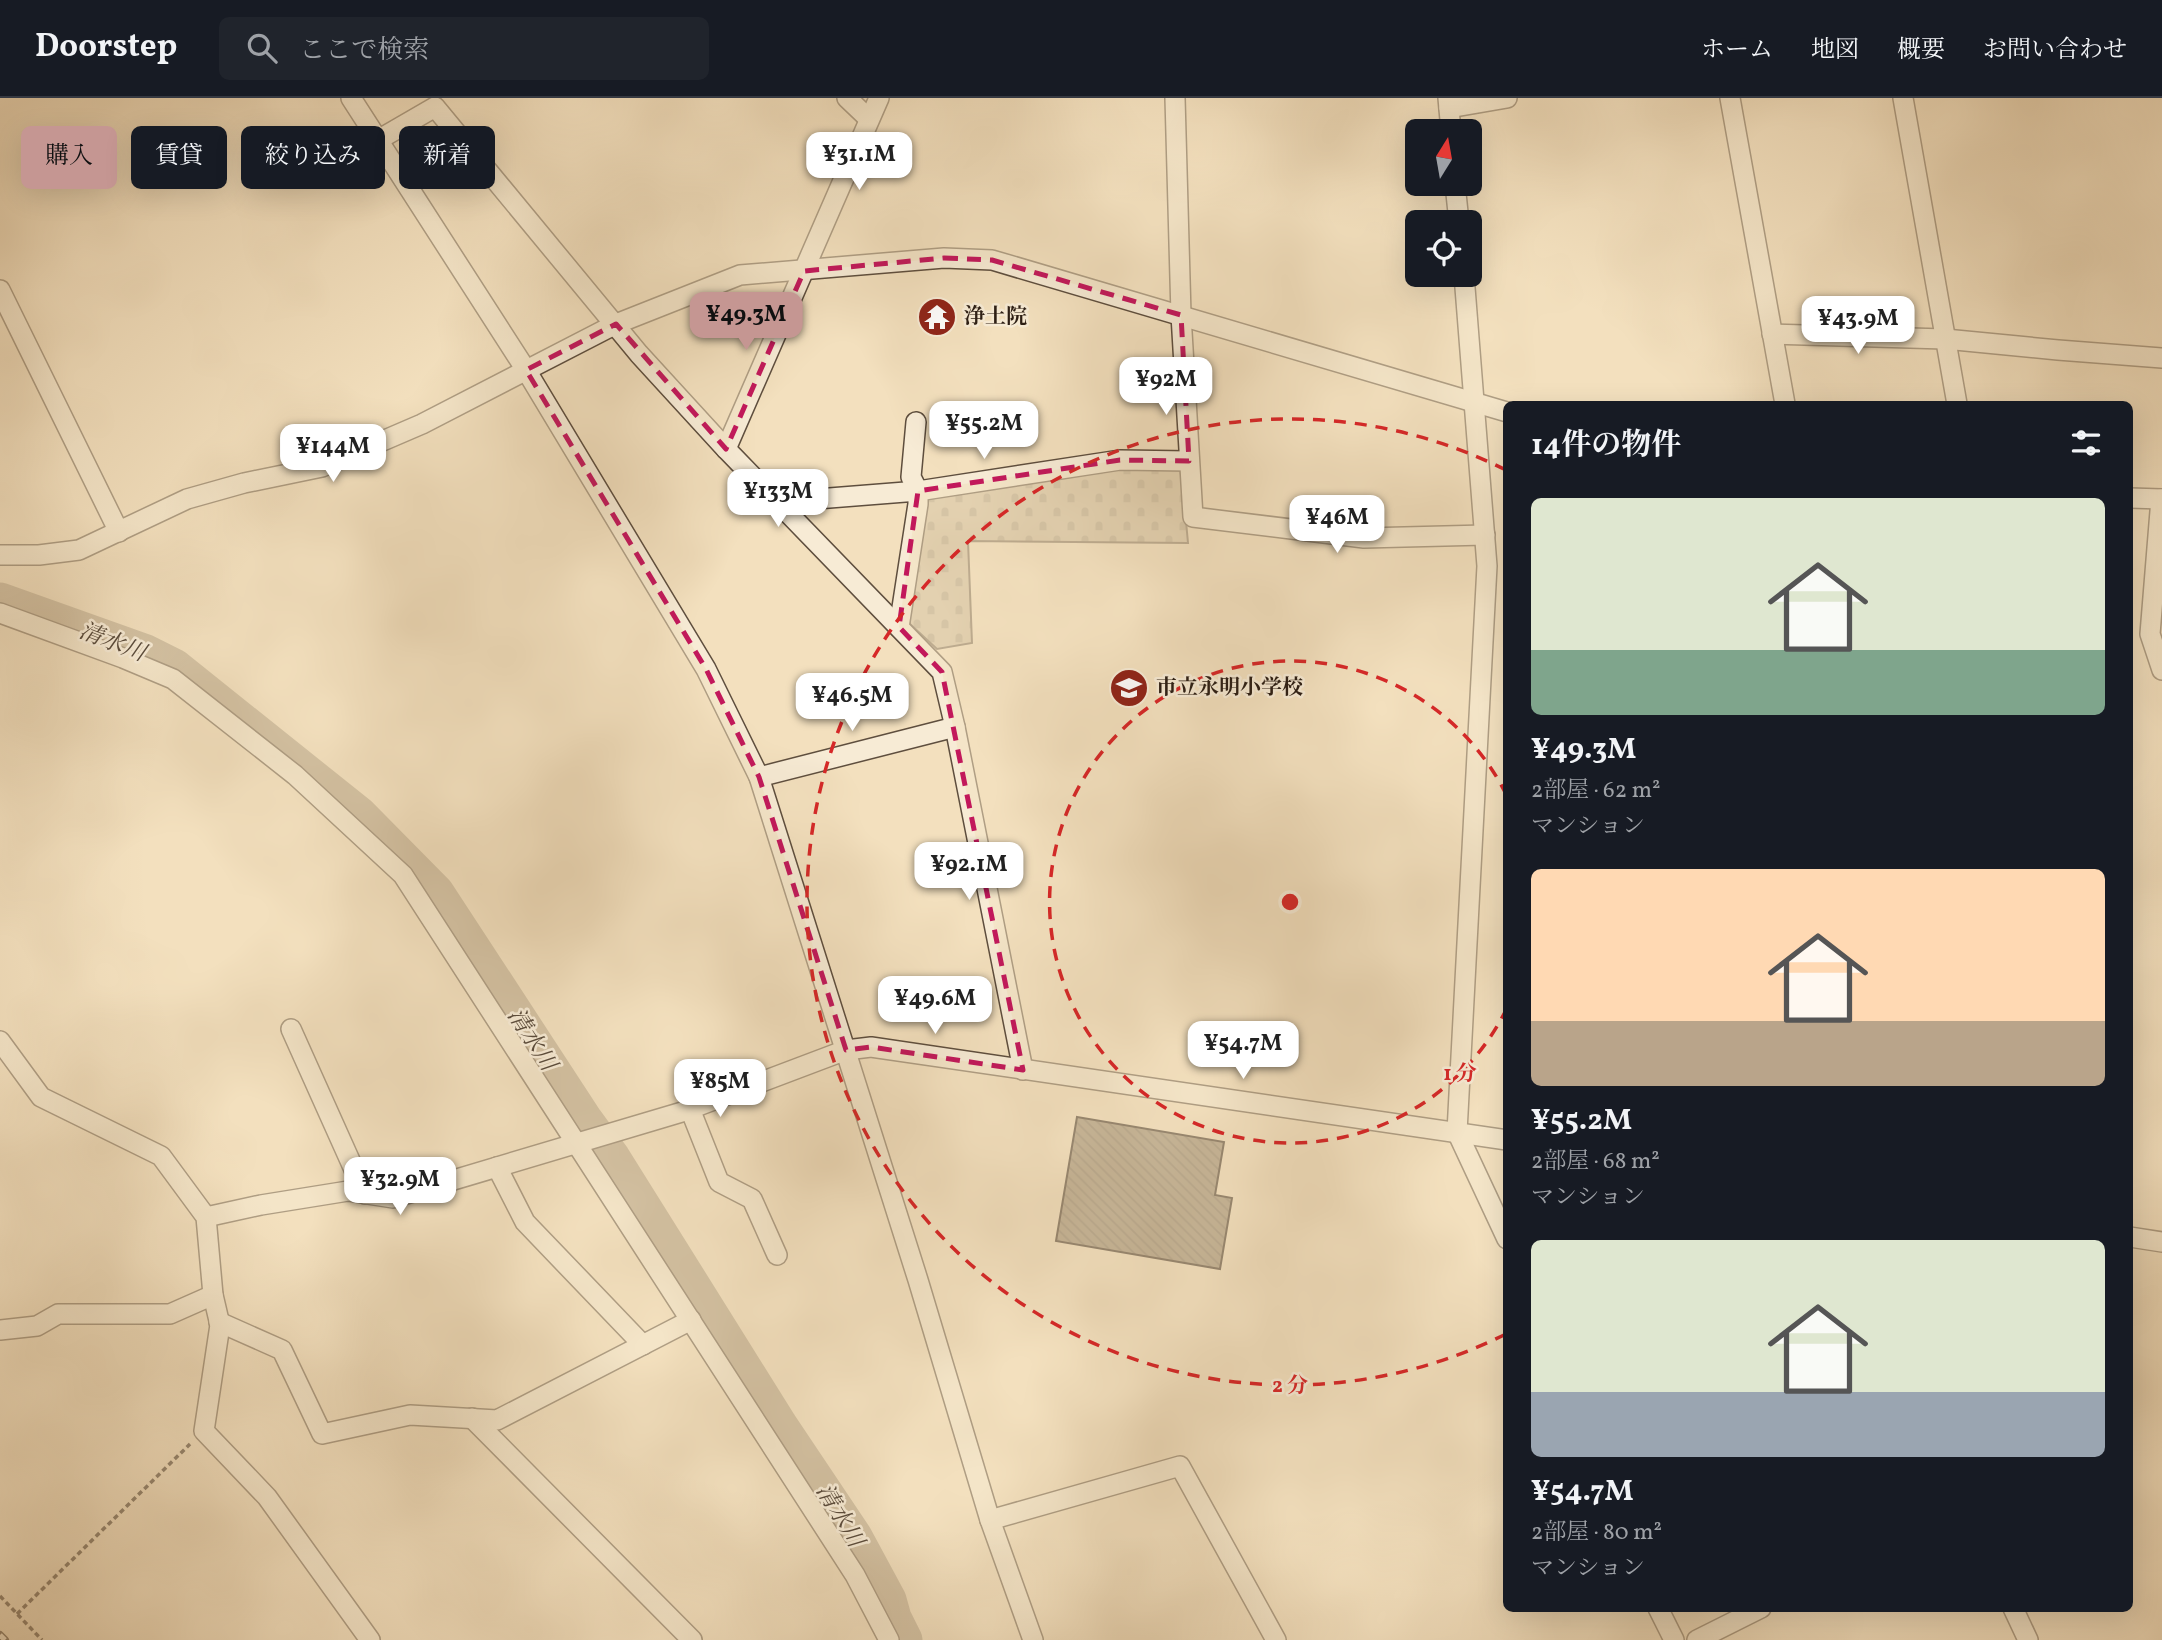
<!DOCTYPE html>
<html lang="ja">
<head>
<meta charset="utf-8">
<style>
	body { margin:0; font-family:Vollkorn,"Noto Serif JP",serif; background:#20242c; color:#f1f3f6; height:100vh; display:flex; flex-direction:column; font-size:26px; white-space:nowrap }
	* { box-sizing:border-box; margin:0 }
	p { font-size:23px; color:#9ea1a6 }
	.icon { flex:none; width:38px; height:38px; fill:none; stroke:currentColor; stroke-width:2; stroke-linecap:round; stroke-linejoin:round }
	.map { position:relative; flex:1; overflow:hidden }
	.side { position:absolute; left:1503px; top:303px; width:630px; height:1211px; display:flex; flex-direction:column; background:#171b24; border-radius:10px; box-shadow:0 7px 28px #0002 }
	.side>* { flex:none }
	.guide { position:absolute; left:21px; top:28px; width:665px; height:63px; display:flex; gap:14px }
	.needle { width:46px; rotate:11deg }
	.fabs { position:absolute; left:1405px; top:21px; display:grid; gap:14px }
	.fabs a { display:grid; place-items:center; width:77px; height:77px; border-radius:10px; background:#171b24; box-shadow:0 7px 28px #0002; font-size:35px }
	.price { position:absolute; translate:-50% -60px; padding:0 16px; border-radius:14px; background:#fff; color:#222; font-size:23px; line-height:46px; filter:drop-shadow(0 2px 4px #0008) }
	.price::after { content:''; position:absolute; left:50%; top:42px; width:21px; height:16px; margin-left:-10px; background:inherit; clip-path:polygon(0 0,100% 0,50% 100%) }
	.price.active { background:#c59692; color:#111 }
	ul { padding:0; list-style:none }
	li { display:grid; align-content:center; gap:14px; height:371px; padding:0 28px }
	li span { display:grid; place-items:center; height:217px; border-radius:10px; color:#555 }
	li>.icon { margin-inline-start:auto }
	span .icon { width:126px; height:126px; fill:#fffc; stroke-width:1 }
	li b { font-size:30px }
	h2 { display:flex; justify-content:space-between; align-items:center; height:84px; padding:0 28px; font-size:30px }
	.chip { padding:0 24px; border-radius:10px; background:#171b24; box-shadow:0 7px 28px #0002; font-size:24px; line-height:63px }
	.chip.active { background:#c59692; color:#111 }
	header { display:flex; align-items:center; gap:42px; box-sizing:border-box; height:98px; padding:0 35px; background:#171b24; border-bottom:2px solid #363941 }
	header strong { font-size:33px }
	nav { display:flex; gap:38px; margin-inline-start:auto; font-size:24px }
	.search { width:490px; height:63px; background:#20242c; display:flex; align-items:center; gap:18px; box-sizing:border-box; padding:0 24px; border-radius:10px; color:#9ea1a6; font-size:26px }
	.map>svg:first-child { display:block }
	.cemetery { fill:url(#cemetery-stones); stroke:#7e6e5a; stroke-width:2 }
	.lines { fill:none; stroke-linecap:round; stroke-linejoin:round }
	.river { stroke:#af9e84; stroke-width:37 }
	.building { fill:url(#building-back-hatch); stroke:#2c1e14; stroke-width:2 }
	.minor-casing { stroke:#5e4e3e; stroke-width:22 }
	.path { stroke:#2c1e14; stroke-width:3.5; stroke-dasharray:5 3.5; stroke-linecap:butt }
	.minor { stroke:#f7ebd5; stroke-width:19 }
	.rail-casing { stroke:#2c1e14; stroke-width:8 }
	.rail { stroke:#f7ebd5; stroke-width:5; stroke-dasharray:16; stroke-linecap:butt }
	.marked { fill:none; stroke:#c2185b; stroke-width:5; stroke-dasharray:14 9; stroke-linejoin:round }
	.ring { fill:none; stroke:#d62828; stroke-width:3.5; stroke-dasharray:12 9 }
	.labels { text-anchor:middle; dominant-baseline:central; stroke-width:5; stroke-linejoin:round; paint-order:stroke }
	.poi-label { font-size:21px; font-weight:bold; fill:#2c1e14; stroke:#f7ebd5; text-anchor:start }
	.water-label { font-size:23px; font-style:italic; fill:#5a4b3b; stroke:#f7ebd5 }
	.centre { fill:#d62828; stroke:#f7ebd5; stroke-width:3.5 }
	.ring-label { font-size:21px; text-anchor:middle; font-weight:bold; fill:#d62828; stroke:#f7ebd5; stroke-width:5; stroke-linejoin:round; paint-order:stroke }
</style>
</head>
<body>
<header>
<strong>Doorstep</strong>
<div class="search"><svg class="icon" aria-label="search" viewBox="0 0 24 24"><circle cx="10" cy="10" r="6"/><path d="M15 15l6 6"/></svg>ここで検索</div>
<nav><a>ホーム</a><a>地図</a><a>概要</a><a>お問い合わせ</a></nav>
</header>
<div class="map">
<svg width="2162" height="1542" viewBox="0 0 2162 1542">
	<defs>
		<pattern id="cemetery-stones" width="16" height="16" patternUnits="userSpaceOnUse" patternTransform="scale(1.75)"><rect width="16" height="16" fill="#d1bfa1"/><path d="M2 7V4a2 2 0 0 1 4 0v3zM10 15v-3a2 2 0 0 1 4 0v3z" fill="#b4a48a"/></pattern>
		<pattern id="building-back-hatch" width="6" height="6" patternUnits="userSpaceOnUse" patternTransform="scale(1.75)"><rect width="6" height="6" fill="#93836c"/><path d="M-1 5l2 2M0 0l6 6M5-1l2 2" fill="none" stroke="#786b58"/></pattern>
	</defs>
	<rect width="100%" height="100%" fill="#f3e0be"/>
	<filter id="stains"><feTurbulence type="fractalNoise" baseFrequency=".00286" numOctaves="4"/><feColorMatrix values="0 0 0 0 .2 0 0 0 0 .09 0 0 0 0 .02 0 0 0 .5 -.17"/></filter>
	<radialGradient id="worn" r=".72"><stop offset=".6" stop-color="#630" stop-opacity="0"/><stop offset="1" stop-color="#630" stop-opacity=".3"/></radialGradient>
	<polygon class="cemetery" points="1115,368 1181,369 1188,445 968,443 972,545 937,551 910,526 909,512 924,405 929,399"/>
	<g class="lines">
		<polyline class="river" points="0,503 146,555 174,569 359,717 436,795 585,1023 612,1060 779,1327 854,1439 888,1502 893,1520 904,1542"/>
	</g>
	<polygon class="building" points="1077,1019 1224,1044 1215,1097 1232,1100 1220,1171 1056,1143"/>
	<g class="lines">
		<defs>
			<g id="minor">
				<polyline points="351,0 526,272 706,571 759,679 918,1182 990,1422 1033,1542"/>
				<polyline points="847,0 869,21"/>
				<polyline points="1175,0 1181,217 1193,419 1364,440 1485,437"/>
				<polyline points="1448,0 1451,33"/>
				<polyline points="1730,0 1785,306"/>
				<polyline points="1903,0 1957,306"/>
				<polyline points="1449,10 1507,0"/>
				<polyline points="378,42 435,9 639,256 726,351 942,574 955,629 1023,972"/>
				<polyline points="1455,86 1459,124"/>
				<polyline points="1464,177 1487,468 1457,1034 1507,1141"/>
				<polyline points="0,192 119,434"/>
				<polyline points="1772,236 1945,241 2058,252 2162,260"/>
				<polyline points="726,351 879,0"/>
				<polyline points="2130,400 2162,401"/>
				<polyline points="2161,401 2150,536 2162,572"/>
				<polyline points="779,404 918,393 1120,362 1189,363"/>
				<polyline points="0,457 39,457 79,452 187,401 244,385 322,369 422,326 616,226 740,177 944,160 992,162 1507,314"/>
				<polyline points="0,515 123,560 173,581 295,677 403,777 855,1477 889,1542"/>
				<polyline points="899,529 918,406 918,393 911,379 916,324"/>
				<polyline points="759,679 955,629"/>
				<polyline points="291,931 365,1096"/>
				<polyline points="0,943 41,999 161,1058 206,1119 213,1197 220,1227 204,1333 267,1399 370,1542"/>
				<polyline points="690,1011 719,1084 752,1101 777,1157"/>
				<polyline points="497,1069 525,1124 643,1247"/>
				<polyline points="206,1119 261,1107 348,1093 393,1100 682,1014 846,952 871,949 1507,1042"/>
				<polyline points="2130,1139 2162,1144"/>
				<polyline points="219,1224 282,1252 322,1336 410,1317 497,1322 691,1222"/>
				<polyline points="0,1232 37,1228 58,1216 170,1216 213,1197"/>
				<polyline points="472,1320 692,1542"/>
				<polyline points="990,1422 1180,1368 1276,1542"/>
				<polyline points="1658,1510 1674,1542"/>
				<polyline points="2013,1510 2028,1542"/>
				<polyline points="1697,1542 1761,1510"/>
			</g>
		</defs>
		<use href="#minor" class="minor-casing"/>
		<g class="path">
			<polyline points="0,1498 42,1542"/>
			<polyline points="17,1516 190,1346"/>
		</g>
		<use href="#minor" class="minor"/>
		<defs>
			<polyline id="rail" points="0,1537 5,1542"/>
		</defs>
		<use href="#rail" class="rail-casing"/>
		<use href="#rail" class="rail"/>
	</g>
	<path d="M0 0H2162V1542H0ZM944,160L992,162L1181,217L1189,363L1120,362L918,393L899,529L942,574L1023,972L871,949L846,952L759,679L706,571L526,272L616,226L726,351L804,173Z" fill="#f3e0be" fill-opacity=".55" fill-rule="evenodd"/>
	<path class="marked" d="M944,160L992,162L1181,217L1189,363L1120,362L918,393L899,529L942,574L1023,972L871,949L846,952L759,679L706,571L526,272L616,226L726,351L804,173Z"/>
	<g class="ring">
		<path d="M1507 910A241 241 0 1 1 1507 698"/>
		<path d="M1506 1236A483 483 0 1 1 1506 372"/>
	</g>
	<defs>
		<symbol id="temple-disc" viewBox="-11 -11 22 22"><circle r="9.5" fill="#8f2418" stroke="#f7ebd5"/><path d="M0-6L5-2H3V0L6.5 2.5H4V6H1.5V3h-3V6H-4V2.5H-6.5L-3 0V-2H-5Z" fill="#fff"/></symbol>
		<symbol id="school-disc" viewBox="-11 -11 22 22"><circle r="9.5" fill="#8f2418" stroke="#f7ebd5"/><path d="M0-5L7-2L0 1L-7-2ZM-4 1L0 2.5L4 1V4Q0 6-4 4Z" fill="#fff"/></symbol>
	</defs>
	<g fill-rule="evenodd">
		<use href="#temple-disc" x="915" y="197" width="44" height="44"/>
		<use href="#school-disc" x="1107" y="568" width="44" height="44"/>
	</g>
	<g class="labels">
		<g class="poi-label">
			<text x="964" y="219">浄土院</text>
			<text x="1156" y="590">市立永明小学校</text>
		</g>
		<g class="water-label">
			<text transform="translate(112 545) rotate(21)">清水川</text>
			<text transform="translate(531 942) rotate(57)">清水川</text>
			<text transform="translate(839 1418) rotate(59)">清水川</text>
		</g>
	</g>
	<circle cx="1290" cy="804" r="10" class="centre"/>
	<g class="ring-label">
		<text x="1460" y="982">1 分</text>
		<text x="1290" y="1294">2 分</text>
	</g>
	<rect width="100%" height="100%" filter="url(#stains)"/>
	<rect width="100%" height="100%" fill="url(#worn)"/>
</svg>
<div class="fabs">
<a><svg class="needle" viewBox="-14 -14 28 28"><path d="M0-13l5 13h-10z" fill="#e53935"/><path d="M0 13l5-13h-10z" fill="#9ea1a6"/></svg></a>
<a><svg class="icon" aria-label="locate" viewBox="0 0 24 24"><circle cx="12" cy="12" r="6"/><path d="M12 2v4M12 18v4M2 12h4M18 12h4"/></svg></a>
</div>
<b class="price" style="left:859px;top:94px">¥31.1M</b>
<b class="price active" style="left:746px;top:254px">¥49.3M</b>
<b class="price" style="left:1858px;top:258px">¥43.9M</b>
<b class="price" style="left:1166px;top:319px">¥92M</b>
<b class="price" style="left:984px;top:363px">¥55.2M</b>
<b class="price" style="left:333px;top:386px">¥144M</b>
<b class="price" style="left:778px;top:431px">¥133M</b>
<b class="price" style="left:1337px;top:457px">¥46M</b>
<b class="price" style="left:852px;top:635px">¥46.5M</b>
<b class="price" style="left:969px;top:804px">¥92.1M</b>
<b class="price" style="left:935px;top:938px">¥49.6M</b>
<b class="price" style="left:1243px;top:983px">¥54.7M</b>
<b class="price" style="left:720px;top:1021px">¥85M</b>
<b class="price" style="left:400px;top:1119px">¥32.9M</b>
<div class="guide">
<a class="chip active">購入</a>
<a class="chip">賃貸</a>
<a class="chip">絞り込み</a>
<a class="chip">新着</a>
</div>
<section class="side">
<h2>14件の物件<svg class="icon" aria-label="filters" viewBox="0 0 24 24"><path d="M4 7h16M4 17h16"/><circle cx="9" cy="7" r="2"/><circle cx="15" cy="17" r="2"/></svg></h2>
<ul>
<li><span style="background:linear-gradient(#dfe7d0 70%,#7fa58c 0)"><svg class="icon" aria-label="home" viewBox="0 0 24 24"><path d="M3 11l9-7 9 7M6 9v11h12V9"/></svg></span><div><b>¥49.3M</b><p>2部屋 · 62 m²</p><p>マンション</p></div></li>
<li><span style="background:linear-gradient(#ffd9b3 70%,#b9a48a 0)"><svg class="icon" aria-label="home" viewBox="0 0 24 24"><path d="M3 11l9-7 9 7M6 9v11h12V9"/></svg></span><div><b>¥55.2M</b><p>2部屋 · 68 m²</p><p>マンション</p></div></li>
<li><span style="background:linear-gradient(#dfe7d0 70%,#9aa5b1 0)"><svg class="icon" aria-label="home" viewBox="0 0 24 24"><path d="M3 11l9-7 9 7M6 9v11h12V9"/></svg></span><div><b>¥54.7M</b><p>2部屋 · 80 m²</p><p>マンション</p></div></li>
</ul>
</section>
</div>
</body>
</html>
